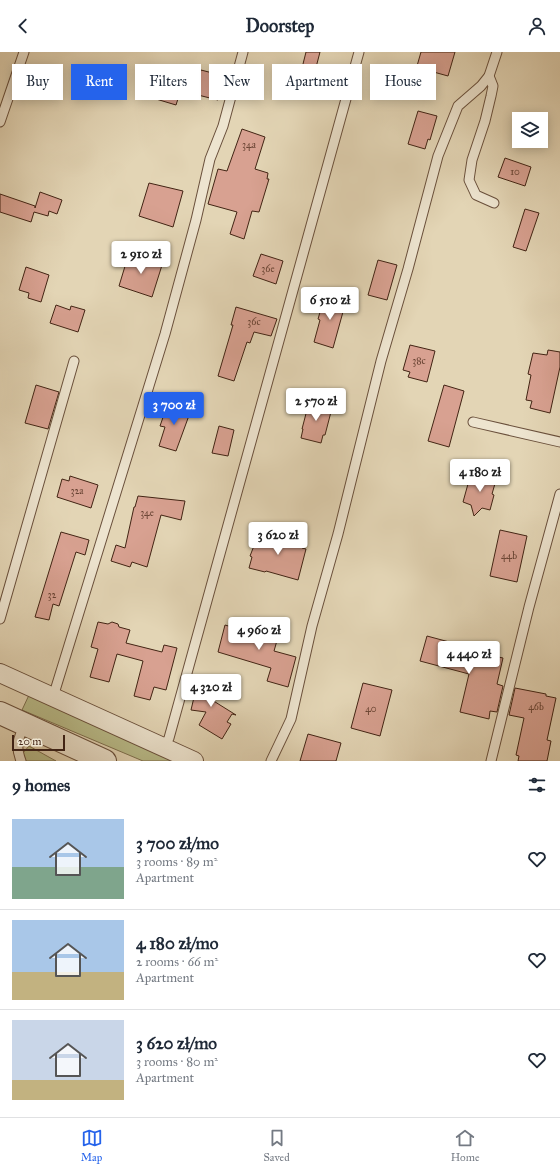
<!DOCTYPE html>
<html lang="en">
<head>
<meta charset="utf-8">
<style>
	body { margin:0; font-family:"IM FELL Great Primer",serif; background:#f2f2f3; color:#1f2937; height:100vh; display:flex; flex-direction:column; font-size:15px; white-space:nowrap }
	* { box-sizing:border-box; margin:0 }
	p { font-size:13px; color:#747a83 }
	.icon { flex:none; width:22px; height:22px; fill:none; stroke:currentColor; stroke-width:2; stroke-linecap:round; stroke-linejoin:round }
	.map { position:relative; height:709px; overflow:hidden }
	.sheet { display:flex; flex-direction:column; background:#fff; flex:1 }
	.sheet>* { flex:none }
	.top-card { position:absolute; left:12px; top:12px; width:536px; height:36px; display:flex; gap:8px }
	.buttons { position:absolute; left:512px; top:60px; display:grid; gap:8px }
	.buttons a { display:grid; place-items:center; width:36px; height:36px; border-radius:0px; background:#fff; box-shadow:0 2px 10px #0003; font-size:20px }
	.scale { position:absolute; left:12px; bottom:10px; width:53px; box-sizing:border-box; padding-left:4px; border:2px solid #422414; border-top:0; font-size:11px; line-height:14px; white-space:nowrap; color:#422414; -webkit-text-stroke:3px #ede4cf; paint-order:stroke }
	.price { position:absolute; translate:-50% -34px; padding:0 9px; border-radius:4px; background:#fff; color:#222; font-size:13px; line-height:26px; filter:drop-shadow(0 1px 2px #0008) }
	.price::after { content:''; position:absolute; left:50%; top:24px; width:12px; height:9px; margin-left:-6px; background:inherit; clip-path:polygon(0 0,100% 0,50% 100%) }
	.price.on { background:#2563eb; color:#fff }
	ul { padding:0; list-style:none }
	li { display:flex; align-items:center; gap:12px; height:100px; padding:0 12px }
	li+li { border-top:1px solid #e0e1e3 }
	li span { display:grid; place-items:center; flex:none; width:112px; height:80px; border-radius:0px; color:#555 }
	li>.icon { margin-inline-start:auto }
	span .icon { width:48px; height:48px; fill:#fffc; stroke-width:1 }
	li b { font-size:17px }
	h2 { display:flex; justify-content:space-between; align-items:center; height:48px; padding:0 12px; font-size:17px }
	.pill { padding:0 14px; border-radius:0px; background:#fff; box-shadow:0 2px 10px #0003; font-size:14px; line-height:36px }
	.pill.on { background:#2563eb; color:#fff }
	header { display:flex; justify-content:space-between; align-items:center; height:52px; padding:0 12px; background:#fff; font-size:18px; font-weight:800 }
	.dock { display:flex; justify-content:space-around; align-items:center; height:56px; border-top:1px solid #e0e1e3; background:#fff; font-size:11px; color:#747a83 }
	.dock a { display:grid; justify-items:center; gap:2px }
	.dock .on { color:#2563eb }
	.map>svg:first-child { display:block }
	.green { fill:#b9bc8a; stroke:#7e704f }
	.building { fill:#d8a191; stroke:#422414 }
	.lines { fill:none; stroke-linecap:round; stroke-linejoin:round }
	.service-casing { stroke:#6a503c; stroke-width:11 }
	.minor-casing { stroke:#6a503c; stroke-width:20 }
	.tertiary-casing { stroke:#6a503c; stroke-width:24 }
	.service { stroke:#ede4cf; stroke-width:9 }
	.minor { stroke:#ede4cf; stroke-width:18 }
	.tertiary { stroke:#ede4cf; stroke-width:22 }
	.labels { text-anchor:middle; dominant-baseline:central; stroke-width:4; stroke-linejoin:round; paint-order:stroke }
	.number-label { font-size:10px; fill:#684333 }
</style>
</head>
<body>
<header><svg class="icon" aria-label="back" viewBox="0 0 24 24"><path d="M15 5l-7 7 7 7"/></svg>Doorstep<svg class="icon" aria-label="person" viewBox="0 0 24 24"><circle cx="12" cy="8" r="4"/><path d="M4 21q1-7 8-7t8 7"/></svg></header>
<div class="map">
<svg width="560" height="709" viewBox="0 0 560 709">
	<rect width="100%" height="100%" fill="#e3d5b5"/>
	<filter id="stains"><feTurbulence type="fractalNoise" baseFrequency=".005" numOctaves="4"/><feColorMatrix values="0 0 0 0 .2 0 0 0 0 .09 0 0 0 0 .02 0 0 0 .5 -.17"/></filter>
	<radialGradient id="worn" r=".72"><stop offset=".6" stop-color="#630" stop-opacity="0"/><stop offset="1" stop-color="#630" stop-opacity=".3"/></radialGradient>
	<g class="green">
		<polygon points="29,643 174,709 143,709 22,658"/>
		<polygon points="29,694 56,709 25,709 23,701"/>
	</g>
	<g class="building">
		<polygon points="306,0 320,0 313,27 300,24"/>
		<polygon points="421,0 455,0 448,24 430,19 426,32 413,28"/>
		<polygon points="201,18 224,24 218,48 194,42"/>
		<polygon points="153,22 183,31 176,53 146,44"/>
		<polygon points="418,59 437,64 430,88 428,87 425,97 408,92"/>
		<polygon points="242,77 265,85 255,117 268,121 267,127 269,127 259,160 252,159 244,187 230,182 237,160 208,152 218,117 227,119"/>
		<polygon points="505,106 531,115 525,134 498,125"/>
		<polygon points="149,131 183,139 173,175 139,164"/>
		<polygon points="40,140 62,148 57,162 49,159 48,164 34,160 31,170 0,160 0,142 35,154 35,156"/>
		<polygon points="525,157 539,161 526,199 513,195"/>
		<polygon points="129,201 163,210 152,245 119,234"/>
		<polygon points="261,202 283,209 276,232 253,224"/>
		<polygon points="378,208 397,213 387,248 368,243"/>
		<polygon points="26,215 49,223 41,250 28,246 29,241 19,238"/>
		<polygon points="325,243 346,249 333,296 314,290 320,268 318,267"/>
		<polygon points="56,253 70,258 71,254 85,258 78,280 50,271"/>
		<polygon points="236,255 277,267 271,284 254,280 250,291 247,290 234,329 218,324 233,273 231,273"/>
		<polygon points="410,293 435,299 427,330 408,325 410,320 403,318"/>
		<polygon points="548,298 560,300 560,315 550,361 530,356 532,349 526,348 531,323 528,322 533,301 547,303"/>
		<polygon points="36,333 59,340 48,377 25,371"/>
		<polygon points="444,333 464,339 449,395 428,389"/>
		<polygon points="309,350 332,356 325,383 323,383 321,391 301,386 303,377 302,377"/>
		<polygon points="168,351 191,358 176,399 159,394 165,375 160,374"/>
		<polygon points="219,374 234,378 228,404 212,401"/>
		<polygon points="471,421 496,428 492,442 494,443 490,458 482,456 474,464 471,453 463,450"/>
		<polygon points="70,424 98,433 91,456 57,445 62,427 69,429"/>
		<polygon points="138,444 185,449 181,468 161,463 147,515 132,510 130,515 111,509 116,493 125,496 134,455 135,455"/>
		<polygon points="500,478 527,484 517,530 490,524"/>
		<polygon points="61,480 89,488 85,503 76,500 59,554 53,552 49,568 35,565"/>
		<polygon points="259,481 303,492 302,496 306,497 298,528 266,519 265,520 249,516 252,505 250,504"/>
		<polygon points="260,569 273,573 272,576 280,578 274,599 296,605 288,635 267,629 271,616 218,600 225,573 256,582"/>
		<polygon points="98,570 108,572 112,570 118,572 119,575 130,578 126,591 162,600 164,593 177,596 166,638 154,635 150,648 134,644 143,609 117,602 109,630 90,625 98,597 91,595"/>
		<polygon points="427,584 453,591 453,595 503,606 497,632 503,634 497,660 490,659 489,667 460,660 469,622 420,609"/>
		<polygon points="199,624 217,628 212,648 236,663 232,662 227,670 231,672 222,687 199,673 206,660 191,658"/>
		<polygon points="363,631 392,638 380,684 351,676"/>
		<polygon points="515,636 546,642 546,644 556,646 547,688 551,689 547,709 518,709 519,704 516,703 524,666 509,663"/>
		<polygon points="308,682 341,691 336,709 300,709"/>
	</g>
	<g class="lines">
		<defs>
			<g id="service">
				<polyline points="489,24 493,34 491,44 485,69 472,108 469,128 476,143 494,151"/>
				<polyline points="0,70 24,0"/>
				<polyline points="473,370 560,390"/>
				<polyline points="0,567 74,309"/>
				<polyline points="53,645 165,282 196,168 210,107 223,74 243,0"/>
				<polyline points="164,696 169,686 359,0"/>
				<path d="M21,709C15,693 18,687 25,672"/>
				<polyline points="271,709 291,667 312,574 338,482 381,309 408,217 438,104 458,54 481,34 489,24 497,0"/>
				<polyline points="491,709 529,555 560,442"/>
			</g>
			<polyline id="minor" points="0,621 194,709"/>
			<polyline id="tertiary" points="0,661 105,709"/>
		</defs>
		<use href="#service" class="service-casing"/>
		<use href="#minor" class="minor-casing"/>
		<use href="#tertiary" class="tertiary-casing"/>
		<use href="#service" class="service"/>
		<use href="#minor" class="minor"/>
		<use href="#tertiary" class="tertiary"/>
	</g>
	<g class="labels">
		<g class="number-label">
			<text x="249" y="93">34a</text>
			<text x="515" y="120">10</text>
			<text x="268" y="217">36e</text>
			<text x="254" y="270">36c</text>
			<text x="419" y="309">38c</text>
			<text x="77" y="439">32a</text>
			<text x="147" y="461">34e</text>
			<text x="509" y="504">44b</text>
			<text x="52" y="543">32</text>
			<text x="536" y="655">46b</text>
			<text x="371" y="657">40</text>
		</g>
	</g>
	<rect width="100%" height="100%" filter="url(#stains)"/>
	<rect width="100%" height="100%" fill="url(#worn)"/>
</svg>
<div class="buttons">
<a><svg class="icon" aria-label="layers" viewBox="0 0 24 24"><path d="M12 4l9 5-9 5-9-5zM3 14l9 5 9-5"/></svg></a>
</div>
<div class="scale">20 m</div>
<b class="price" style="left:141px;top:223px">2 910 zł</b>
<b class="price" style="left:330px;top:269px">6 510 zł</b>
<b class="price" style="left:316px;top:370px">2 570 zł</b>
<b class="price on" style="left:174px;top:374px">3 700 zł</b>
<b class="price" style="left:480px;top:441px">4 180 zł</b>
<b class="price" style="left:278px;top:504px">3 620 zł</b>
<b class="price" style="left:259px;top:599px">4 960 zł</b>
<b class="price" style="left:469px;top:623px">4 440 zł</b>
<b class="price" style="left:211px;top:656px">4 320 zł</b>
<div class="top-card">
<a class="pill">Buy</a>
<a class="pill on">Rent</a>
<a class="pill">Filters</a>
<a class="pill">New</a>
<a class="pill">Apartment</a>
<a class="pill">House</a>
</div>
</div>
<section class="sheet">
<h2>9 homes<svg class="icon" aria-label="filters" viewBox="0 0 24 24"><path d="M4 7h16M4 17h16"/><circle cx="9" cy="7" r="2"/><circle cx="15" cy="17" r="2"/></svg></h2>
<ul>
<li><span style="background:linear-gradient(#a9c7e8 60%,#7fa58c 0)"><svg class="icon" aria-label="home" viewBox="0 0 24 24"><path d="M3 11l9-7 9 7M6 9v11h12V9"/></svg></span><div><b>3 700 zł/mo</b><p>3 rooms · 89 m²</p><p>Apartment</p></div><svg class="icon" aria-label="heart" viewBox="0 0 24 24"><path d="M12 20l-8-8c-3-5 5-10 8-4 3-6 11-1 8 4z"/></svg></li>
<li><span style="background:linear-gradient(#a9c7e8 65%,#c2b280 0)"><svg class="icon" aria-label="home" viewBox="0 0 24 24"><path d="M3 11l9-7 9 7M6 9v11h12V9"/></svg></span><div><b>4 180 zł/mo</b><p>2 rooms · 66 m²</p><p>Apartment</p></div><svg class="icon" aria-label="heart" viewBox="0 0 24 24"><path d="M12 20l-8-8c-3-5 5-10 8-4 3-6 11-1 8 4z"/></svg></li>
<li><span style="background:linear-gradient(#c9d6e8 75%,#c2b280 0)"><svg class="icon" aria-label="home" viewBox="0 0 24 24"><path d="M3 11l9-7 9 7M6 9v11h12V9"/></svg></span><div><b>3 620 zł/mo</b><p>3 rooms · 80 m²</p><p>Apartment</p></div><svg class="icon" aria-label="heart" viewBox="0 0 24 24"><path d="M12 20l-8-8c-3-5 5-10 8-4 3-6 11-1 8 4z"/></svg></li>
</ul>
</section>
<nav class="dock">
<a class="on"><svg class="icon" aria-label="map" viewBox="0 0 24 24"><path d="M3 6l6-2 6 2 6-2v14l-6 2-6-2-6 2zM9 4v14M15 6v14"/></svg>Map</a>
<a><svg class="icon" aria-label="saved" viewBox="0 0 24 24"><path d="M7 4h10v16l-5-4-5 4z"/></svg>Saved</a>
<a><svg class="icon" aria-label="home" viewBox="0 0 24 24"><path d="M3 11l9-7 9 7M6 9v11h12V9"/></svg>Home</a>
</nav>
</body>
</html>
